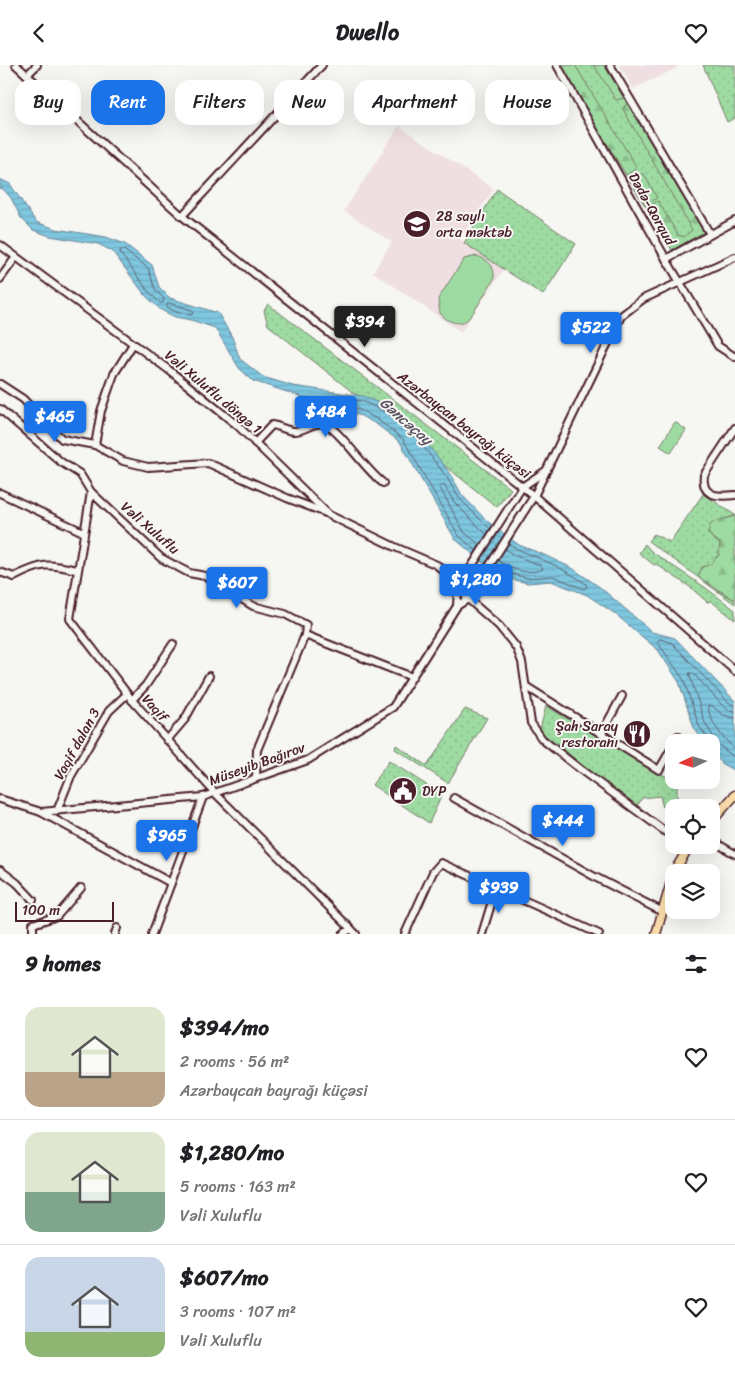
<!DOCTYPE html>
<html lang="en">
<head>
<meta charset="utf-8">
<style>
	body { margin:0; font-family:Sriracha,sans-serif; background:#f2f2f2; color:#202124; height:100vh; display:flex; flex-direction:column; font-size:19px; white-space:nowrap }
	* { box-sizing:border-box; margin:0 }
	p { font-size:16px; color:#757577 }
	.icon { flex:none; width:28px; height:28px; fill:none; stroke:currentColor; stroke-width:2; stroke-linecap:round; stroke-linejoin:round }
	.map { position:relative; height:869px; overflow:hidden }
	.drawer { display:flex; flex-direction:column; background:#fff; flex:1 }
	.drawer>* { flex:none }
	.hud { position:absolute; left:15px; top:15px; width:705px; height:45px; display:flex; gap:10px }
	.needle { width:32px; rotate:266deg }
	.controls { position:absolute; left:665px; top:669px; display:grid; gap:10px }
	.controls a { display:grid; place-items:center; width:55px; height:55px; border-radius:10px; background:#fff; box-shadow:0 5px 20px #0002; font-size:25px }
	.scale { position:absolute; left:15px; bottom:12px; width:99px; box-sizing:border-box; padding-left:5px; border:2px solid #4a1f2b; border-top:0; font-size:14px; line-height:18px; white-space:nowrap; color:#4a1f2b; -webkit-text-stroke:4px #f6f6f2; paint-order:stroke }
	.price { position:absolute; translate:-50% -42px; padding:0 11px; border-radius:5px; background:#1a73e8; color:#fff; font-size:16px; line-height:32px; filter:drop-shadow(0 1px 2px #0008) }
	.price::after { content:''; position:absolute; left:50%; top:30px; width:15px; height:11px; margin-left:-8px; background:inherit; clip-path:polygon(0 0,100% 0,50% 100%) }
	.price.active { background:#222; color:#fff }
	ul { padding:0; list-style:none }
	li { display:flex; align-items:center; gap:15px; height:125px; padding:0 25px }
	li+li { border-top:1px solid #e0e0e0 }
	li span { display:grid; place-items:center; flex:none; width:140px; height:100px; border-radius:15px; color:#555 }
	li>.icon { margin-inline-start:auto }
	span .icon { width:60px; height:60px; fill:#fffc; stroke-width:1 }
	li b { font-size:21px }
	h2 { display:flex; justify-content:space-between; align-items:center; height:60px; padding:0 25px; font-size:21px }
	.chip { padding:0 18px; border-radius:15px; background:#fff; box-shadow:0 5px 20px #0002; font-size:18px; line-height:45px }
	.chip.active { background:#1a73e8; color:#fff }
	header { display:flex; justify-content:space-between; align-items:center; height:65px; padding:0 25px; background:#fff; font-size:22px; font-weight:800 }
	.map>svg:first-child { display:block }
	.built { fill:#f0dfe2 }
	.grass { fill:url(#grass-dots); stroke:#747d66 }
	.forest { fill:url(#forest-firs); stroke:#747d66 }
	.garden { fill:#9edba2; stroke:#747d66 }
	.water { fill:url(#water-rules); stroke:#698497 }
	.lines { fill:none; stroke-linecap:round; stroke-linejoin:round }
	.shore { stroke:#5f6273; stroke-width:1 }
	.minor-casing { stroke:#4a1f2b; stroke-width:10 }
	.major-casing { stroke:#4a1f2b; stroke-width:11 }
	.minor { stroke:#f6f6f2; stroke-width:6 }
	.major { stroke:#faddab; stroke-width:8 }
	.labels { text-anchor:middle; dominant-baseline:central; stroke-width:4; stroke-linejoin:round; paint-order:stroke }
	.street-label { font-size:14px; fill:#4a1f2b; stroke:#f6f6f2 }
	.poi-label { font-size:14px; fill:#4a1f2b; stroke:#f6f6f2; text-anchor:start }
	.water-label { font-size:15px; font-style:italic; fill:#5a5161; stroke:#f6f6f2 }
</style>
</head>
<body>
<header><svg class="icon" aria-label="back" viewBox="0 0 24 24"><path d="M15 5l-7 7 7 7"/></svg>Dwello<svg class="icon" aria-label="heart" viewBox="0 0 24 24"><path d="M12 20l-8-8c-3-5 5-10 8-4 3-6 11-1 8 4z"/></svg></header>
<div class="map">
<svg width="735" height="869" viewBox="0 0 735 869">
	<defs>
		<pattern id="grass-dots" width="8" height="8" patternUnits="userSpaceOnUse" patternTransform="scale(1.25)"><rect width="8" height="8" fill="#9edba2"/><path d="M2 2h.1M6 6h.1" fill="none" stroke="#8abc8c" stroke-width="1.8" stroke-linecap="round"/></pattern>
		<pattern id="forest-firs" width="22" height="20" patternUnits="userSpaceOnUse" patternTransform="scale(1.25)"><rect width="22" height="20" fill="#9edba2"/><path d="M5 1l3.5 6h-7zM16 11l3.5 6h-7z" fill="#8abc8c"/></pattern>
		<pattern id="water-rules" width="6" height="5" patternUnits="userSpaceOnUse" patternTransform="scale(1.25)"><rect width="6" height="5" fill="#7ec7df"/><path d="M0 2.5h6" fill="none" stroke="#6eaac0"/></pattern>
	</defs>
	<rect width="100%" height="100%" fill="#f6f6f2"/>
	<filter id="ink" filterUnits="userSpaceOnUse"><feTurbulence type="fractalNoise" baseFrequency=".02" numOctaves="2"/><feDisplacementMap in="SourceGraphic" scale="10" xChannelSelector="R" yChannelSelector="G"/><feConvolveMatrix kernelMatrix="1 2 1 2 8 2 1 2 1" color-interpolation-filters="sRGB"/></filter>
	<g filter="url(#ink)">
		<g class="built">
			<polygon points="619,0 677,0 677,3 633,24"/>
			<polygon points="399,61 494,124 460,174 504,204 461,267 373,207 392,177 344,146"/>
		</g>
		<g class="grass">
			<polygon points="559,0 604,0 704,167 672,185"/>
			<polygon points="703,0 735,0 735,53 727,57"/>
			<polygon points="497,124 576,179 543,230 464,178"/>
			<polygon points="268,239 511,424 497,442 268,260 264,246"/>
			<polygon points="703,429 735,450 723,456 716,456 714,475 720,478 719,490 716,492 705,515 713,523 735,535 735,539 648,476 654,469 670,477"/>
			<polygon points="645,479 652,487 706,523 735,545 735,555 711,536 707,537 690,522 656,499 654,500 639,488"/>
			<polygon points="546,641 677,718 677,742 663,743 660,731 642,733 636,743 543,673 540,664"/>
			<polygon points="465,644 487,653 448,718 395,684 396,680 427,701"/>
			<polygon points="389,696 442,730 429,758 372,720"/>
		</g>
		<g class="forest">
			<polygon points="559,0 575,0 637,103 626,110"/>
			<polygon points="594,0 604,0 624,33 616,35"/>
			<polygon points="627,38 704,167 672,185 647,142 658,136 678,170 684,172 692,165 623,44"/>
			<polygon points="638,109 644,109 657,133 646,140 630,114"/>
			<polygon points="735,451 735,535 698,512 702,502 709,500 719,490 720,478 708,469 710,460 716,456"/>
		</g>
		<g class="garden">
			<path d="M477,191C489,195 495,201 494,214C486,226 477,244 468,254C459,262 446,256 440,248L438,234L464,194Z"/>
			<polygon points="675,357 686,365 671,388 660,381"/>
		</g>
		<polygon class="water" points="0,114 10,119 36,157 56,164 106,172 125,179 152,200 159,222 170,233 218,248 232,272 240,294 263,312 293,321 363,331 390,343 422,372 450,408 462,430 487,456 519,480 542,489 572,503 601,523 652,567 675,573 735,636 735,706 724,700 711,687 711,678 704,677 694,663 679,617 658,585 614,548 587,530 551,516 528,518 500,512 455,474 400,377 376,359 361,351 253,316 239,303 215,263 191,255 175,252 161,245 145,230 112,186 98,179 50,171 33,165 21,153 11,133 3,124 0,123"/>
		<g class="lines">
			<g class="shore">
				<polygon points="121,185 124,185 148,203 155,224 164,234 163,238 160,238 149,227 120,188"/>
				<polygon points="169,238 192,245 194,248 191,250 176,247 167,242 167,239"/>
				<polyline points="480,480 464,467 440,423 440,420 444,420 454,437 487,470"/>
				<polyline points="477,486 459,471 403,374 378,355 363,346 336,337 336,334 362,336 388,348 419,376 446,411 459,433 490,464"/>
				<path d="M498,495C509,505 529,510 543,504L542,501L514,490L505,484"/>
				<path d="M495,501L503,507L528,513L553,511L584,524L587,522L586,519C572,509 557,501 541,494C530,489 519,486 509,479"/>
				<polyline points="735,646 728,645 722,640 693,608 689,608 705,658 713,671 715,677 735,693"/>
				<path d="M735,653L723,650L711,640L708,641C710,659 723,672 735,685"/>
				<polyline points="708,678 708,673 699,661 684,615 658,578 658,575 661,574 672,578 726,635 731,639 735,640"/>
			</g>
			<defs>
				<g id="minor">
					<polyline points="16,0 182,151 534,431 735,606"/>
					<polyline points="557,0 666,194 718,281 735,292"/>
					<polyline points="610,0 710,169"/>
					<polyline points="27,10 37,0"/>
					<polyline points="182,151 322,0"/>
					<polyline points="0,180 169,305 238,361 329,450 395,482 437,500 452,514 468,534 499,561 516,582 522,597 531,658 542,674 581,705 674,773"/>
					<polyline points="666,194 735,156"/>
					<polyline points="0,214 16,192"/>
					<polyline points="0,319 23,334 62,374 95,380 123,396 148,402 208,398 287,433 326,448"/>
					<polyline points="0,344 61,397 80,409 91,427"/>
					<path d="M735,363L704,410C701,432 718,432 735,430"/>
					<path d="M255,378L272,360C280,361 287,366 295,366C305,366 314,356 325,359C339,364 366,406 383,418"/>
					<polyline points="95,380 101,346 114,309 133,279"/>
					<polyline points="0,428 83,467"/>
					<path d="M0,507L14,512C42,498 47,498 77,505"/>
					<polyline points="457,541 458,523 522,422 547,405"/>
					<polyline points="527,622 659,705 674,679"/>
					<polyline points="132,635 146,620 173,579"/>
					<polyline points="601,669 622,631"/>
					<polyline points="167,675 185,654 209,611"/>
					<polyline points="675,678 678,671"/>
					<polyline points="256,713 257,685 305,570"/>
					<polyline points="454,733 595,812 663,847"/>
					<polyline points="0,734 41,747 203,732 308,695 393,642 457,541 468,534 534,431 621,251 643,234 735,192"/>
					<polyline points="57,746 71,711 109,646 126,630"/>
					<polyline points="41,747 171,818"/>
					<polyline points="711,775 735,789"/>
					<polyline points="0,805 17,818 33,835"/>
					<polyline points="33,869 33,859 57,851 81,823"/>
					<polyline points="115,869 117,863"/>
					<polyline points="152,869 203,732"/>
					<polyline points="343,869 351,864"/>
					<polyline points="356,869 215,728 132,635 70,554 91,427 161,493 189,508 205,511 253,541 285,549 306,560 305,570 412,612"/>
					<polyline points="405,869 433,807 441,798 599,869"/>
					<polyline points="482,869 496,823"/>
				</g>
				<g id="major">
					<polyline points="711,757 735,730"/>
					<polyline points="656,869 674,807 690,780"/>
				</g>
			</defs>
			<use href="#minor" class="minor-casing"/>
			<use href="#major" class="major-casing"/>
			<use href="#minor" class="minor"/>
			<use href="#major" class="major"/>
		</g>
	</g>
	<defs>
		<symbol id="school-disc" viewBox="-11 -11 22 22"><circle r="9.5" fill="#4a1f2b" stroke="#f6f6f2"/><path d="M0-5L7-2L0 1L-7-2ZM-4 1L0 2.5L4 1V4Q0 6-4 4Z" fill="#fff"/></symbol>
		<symbol id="restaurant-disc" viewBox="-11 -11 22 22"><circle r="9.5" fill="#4a1f2b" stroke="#f6f6f2"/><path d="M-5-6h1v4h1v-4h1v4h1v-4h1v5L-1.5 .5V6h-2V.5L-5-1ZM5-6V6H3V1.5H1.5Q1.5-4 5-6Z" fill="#fff"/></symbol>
		<symbol id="civic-disc" viewBox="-11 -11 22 22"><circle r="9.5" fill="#4a1f2b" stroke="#f6f6f2"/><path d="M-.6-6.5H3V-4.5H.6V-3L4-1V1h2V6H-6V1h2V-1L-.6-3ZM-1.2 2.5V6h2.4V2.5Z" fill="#fff"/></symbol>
	</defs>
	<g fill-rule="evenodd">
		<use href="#school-disc" x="401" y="143" width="32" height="32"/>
		<use href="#restaurant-disc" x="621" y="653" width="32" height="32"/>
		<use href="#civic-disc" x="387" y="710" width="32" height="32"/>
	</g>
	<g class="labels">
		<g class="street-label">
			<text transform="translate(652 144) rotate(61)">Dədə-Qorqud</text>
			<text transform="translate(213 327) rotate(40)">Vəli Xuluflu döngə 1</text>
			<text transform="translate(464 360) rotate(38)">Azərbaycan bayrağı küçəsi</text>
			<text transform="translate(150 463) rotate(41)">Vəli Xuluflu</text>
			<text transform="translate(155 643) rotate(48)">Vaqif</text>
			<text transform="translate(77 679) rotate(-61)">Vaqif dalan 3</text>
			<text transform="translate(257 699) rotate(-20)">Müseyib Bağırov</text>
		</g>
		<g class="poi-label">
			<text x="436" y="151">28 saylı<tspan x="436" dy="16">orta məktəb</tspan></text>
			<text x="618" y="661" text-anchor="end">Şah Saray<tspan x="618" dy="16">restoranı</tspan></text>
			<text x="422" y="726">DYP</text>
		</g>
		<g class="water-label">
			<text transform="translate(406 356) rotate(41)">Gəncəçay</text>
		</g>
	</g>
</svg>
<div class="controls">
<a><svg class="needle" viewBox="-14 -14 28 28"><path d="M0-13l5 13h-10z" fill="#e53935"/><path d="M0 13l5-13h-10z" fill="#757577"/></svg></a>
<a><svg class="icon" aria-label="locate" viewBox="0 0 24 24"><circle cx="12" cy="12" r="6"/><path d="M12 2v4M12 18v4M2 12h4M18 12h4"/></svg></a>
<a><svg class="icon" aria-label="layers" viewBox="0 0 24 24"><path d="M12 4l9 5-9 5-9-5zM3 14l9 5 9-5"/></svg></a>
</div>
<div class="scale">100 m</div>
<b class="price active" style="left:365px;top:283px">$394</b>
<b class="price" style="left:591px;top:289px">$522</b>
<b class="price" style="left:326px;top:373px">$484</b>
<b class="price" style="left:55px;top:378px">$465</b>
<b class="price" style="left:476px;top:541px">$1,280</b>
<b class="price" style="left:237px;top:544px">$607</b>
<b class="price" style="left:563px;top:782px">$444</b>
<b class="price" style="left:167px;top:797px">$965</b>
<b class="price" style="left:499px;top:849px">$939</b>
<div class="hud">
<a class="chip">Buy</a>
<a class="chip active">Rent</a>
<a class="chip">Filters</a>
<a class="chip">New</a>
<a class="chip">Apartment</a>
<a class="chip">House</a>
</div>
</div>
<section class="drawer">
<h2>9 homes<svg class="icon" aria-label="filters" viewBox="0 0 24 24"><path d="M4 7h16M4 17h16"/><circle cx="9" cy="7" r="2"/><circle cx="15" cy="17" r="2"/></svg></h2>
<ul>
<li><span style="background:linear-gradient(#dfe7d0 65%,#b9a48a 0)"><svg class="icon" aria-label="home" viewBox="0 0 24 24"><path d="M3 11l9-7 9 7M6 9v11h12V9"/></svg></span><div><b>$394/mo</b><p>2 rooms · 56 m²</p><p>Azərbaycan bayrağı küçəsi</p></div><svg class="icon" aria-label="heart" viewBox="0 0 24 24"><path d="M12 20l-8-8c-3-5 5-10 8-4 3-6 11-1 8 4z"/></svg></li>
<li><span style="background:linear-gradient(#dfe7d0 60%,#7fa58c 0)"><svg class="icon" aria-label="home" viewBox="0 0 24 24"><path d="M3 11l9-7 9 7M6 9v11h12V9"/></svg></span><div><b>$1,280/mo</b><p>5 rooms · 163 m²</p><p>Vəli Xuluflu</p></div><svg class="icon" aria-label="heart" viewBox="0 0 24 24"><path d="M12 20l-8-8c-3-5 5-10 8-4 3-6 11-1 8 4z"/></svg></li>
<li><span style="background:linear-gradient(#c9d6e8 75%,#8fb573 0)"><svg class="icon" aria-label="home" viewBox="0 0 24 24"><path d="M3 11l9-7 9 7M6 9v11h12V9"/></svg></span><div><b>$607/mo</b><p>3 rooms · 107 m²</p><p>Vəli Xuluflu</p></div><svg class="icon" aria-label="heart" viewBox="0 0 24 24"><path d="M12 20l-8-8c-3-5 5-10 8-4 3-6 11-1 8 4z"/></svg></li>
</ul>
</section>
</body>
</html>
